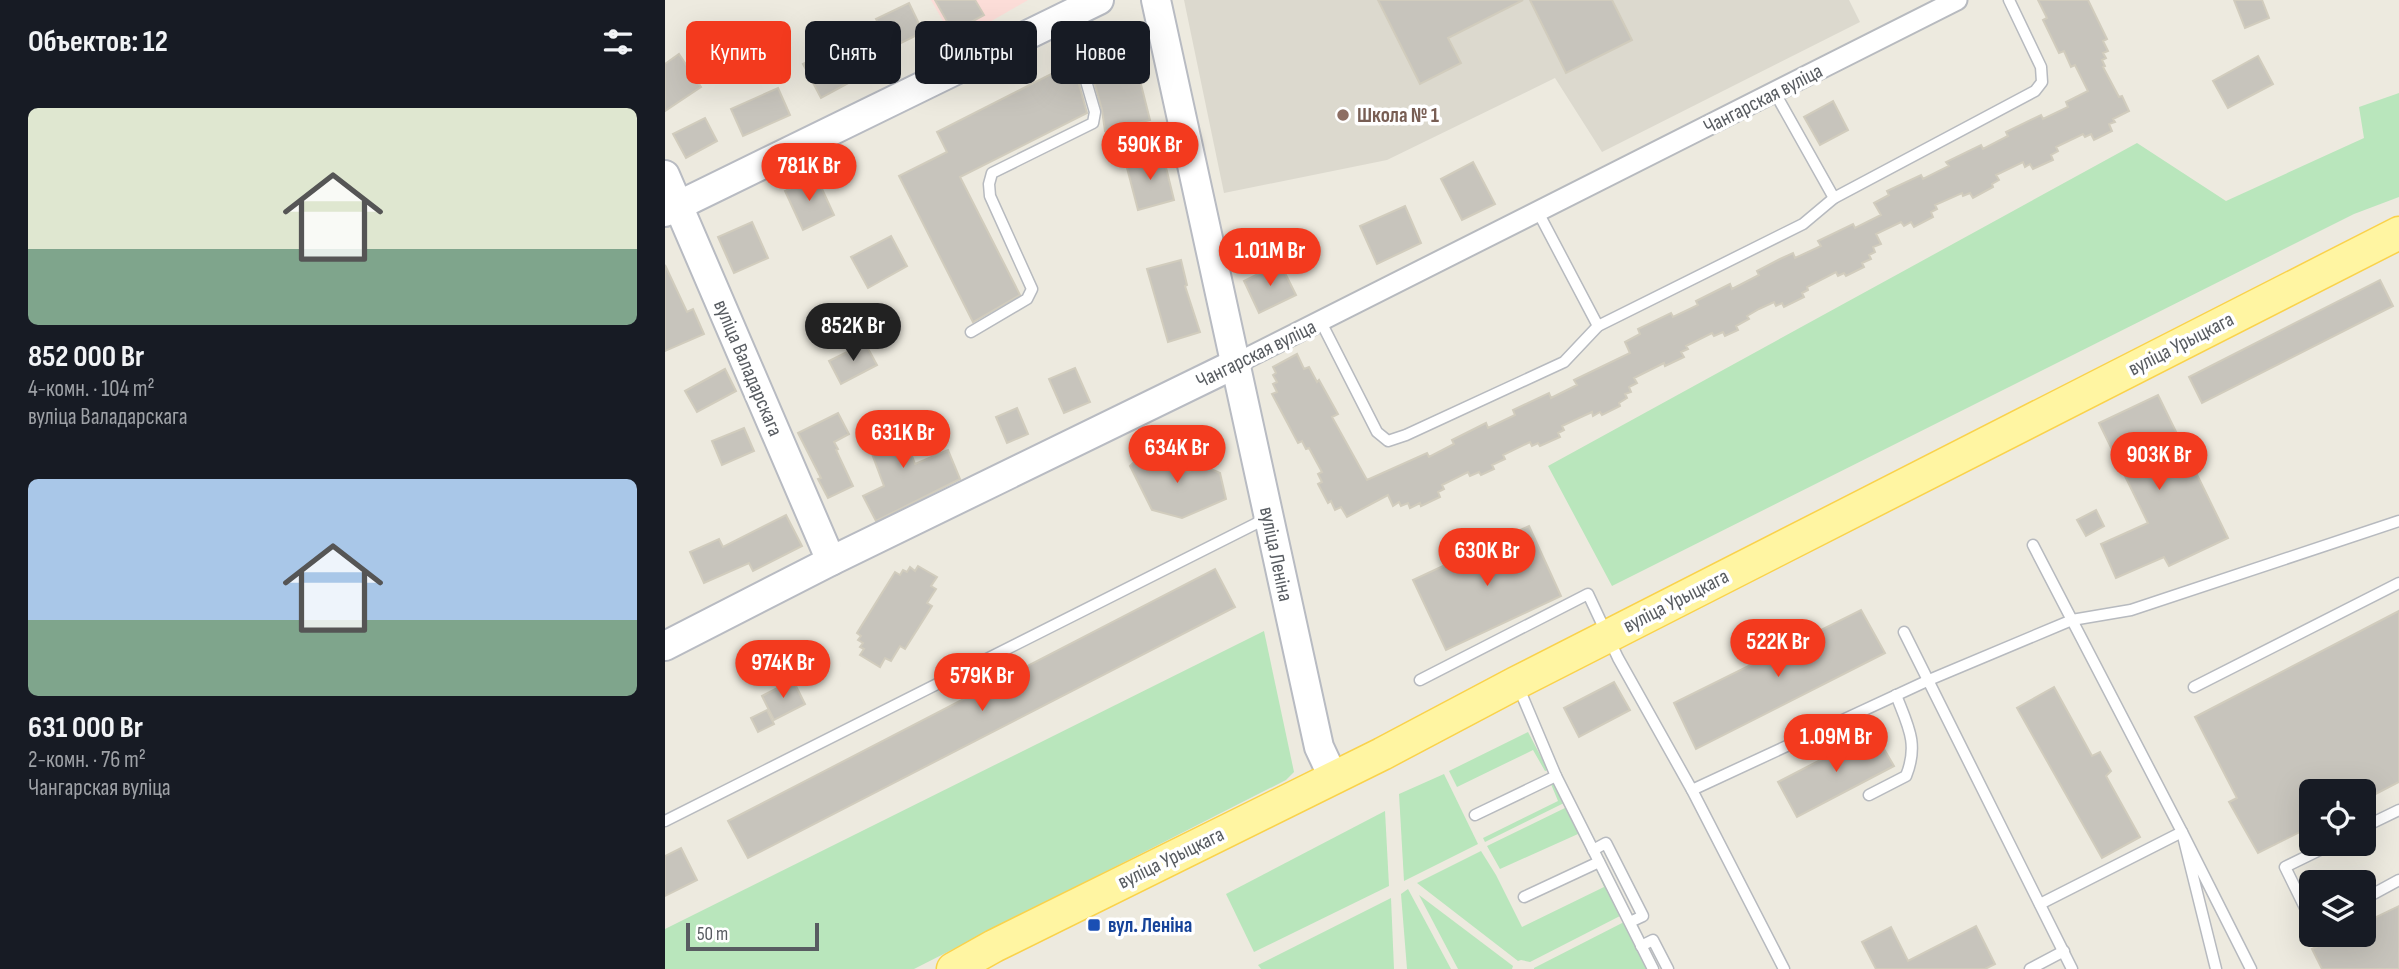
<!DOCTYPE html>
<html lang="ru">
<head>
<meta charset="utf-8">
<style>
	body { margin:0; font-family:"Sofia Sans Condensed",sans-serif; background:#20242c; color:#f1f3f6; height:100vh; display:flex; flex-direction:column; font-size:26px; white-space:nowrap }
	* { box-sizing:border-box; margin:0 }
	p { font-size:23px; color:#9ea1a6 }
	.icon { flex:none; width:38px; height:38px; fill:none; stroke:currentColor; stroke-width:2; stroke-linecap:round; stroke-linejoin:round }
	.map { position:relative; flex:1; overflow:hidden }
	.sheet { display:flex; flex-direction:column; background:#171b24; width:665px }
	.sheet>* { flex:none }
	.hud { position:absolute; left:21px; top:21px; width:665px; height:63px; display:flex; gap:14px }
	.buttons { position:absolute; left:1634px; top:779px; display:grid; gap:14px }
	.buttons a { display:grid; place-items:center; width:77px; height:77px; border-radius:10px; background:#171b24; box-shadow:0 7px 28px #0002; font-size:35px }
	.scale { position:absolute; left:21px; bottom:18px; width:133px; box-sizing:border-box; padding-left:7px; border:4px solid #585c61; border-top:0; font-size:19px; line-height:24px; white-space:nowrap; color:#585c61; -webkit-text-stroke:5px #fff; paint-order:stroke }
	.price { position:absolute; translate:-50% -60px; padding:0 16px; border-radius:24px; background:#f33a1e; color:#fff; font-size:23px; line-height:46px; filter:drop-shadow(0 2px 4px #0008) }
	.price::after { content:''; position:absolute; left:50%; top:42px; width:21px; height:16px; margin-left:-10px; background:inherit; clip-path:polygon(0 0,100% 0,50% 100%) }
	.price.current { background:#222; color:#fff }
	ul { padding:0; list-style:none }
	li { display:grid; align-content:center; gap:14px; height:371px; padding:0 28px }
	li span { display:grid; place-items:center; height:217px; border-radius:10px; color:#555 }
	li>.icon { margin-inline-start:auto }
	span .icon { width:126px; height:126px; fill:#fffc; stroke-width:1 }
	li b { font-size:30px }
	h2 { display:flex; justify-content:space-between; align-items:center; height:84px; padding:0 28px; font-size:30px }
	.tag { padding:0 24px; border-radius:10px; background:#171b24; box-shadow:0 7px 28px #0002; font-size:24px; line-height:63px }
	.tag.current { background:#f33a1e; color:#fff }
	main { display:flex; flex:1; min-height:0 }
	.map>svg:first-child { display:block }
	.education { fill:#dcd9ce }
	.medical { fill:#fcddd8 }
	.green { fill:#b9e6bc }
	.building { fill:#c7c4bc; stroke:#d1ccbd; stroke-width:2 }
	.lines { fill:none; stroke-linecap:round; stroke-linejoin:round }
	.lane-casing { stroke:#b7babf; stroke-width:13 }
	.street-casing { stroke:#b7babf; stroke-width:23 }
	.secondary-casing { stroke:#b8bbc2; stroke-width:32 }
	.primary-casing { stroke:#fad24b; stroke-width:35 }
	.lane { stroke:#fff; stroke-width:10 }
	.street { stroke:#fff; stroke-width:19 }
	.secondary { stroke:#fff; stroke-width:28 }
	.primary { stroke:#fff5a2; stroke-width:32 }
	.education-dot { fill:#8d6e63; stroke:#fff; stroke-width:2.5 }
	.transit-dot { fill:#1a4fb4; stroke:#fff; stroke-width:2.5 }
	.labels { text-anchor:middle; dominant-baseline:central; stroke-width:7; stroke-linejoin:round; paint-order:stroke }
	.street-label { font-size:21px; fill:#585c61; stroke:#fff }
	.education-label { font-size:21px; font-weight:bold; fill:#785e54; stroke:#fff; text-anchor:start }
	.transit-label { font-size:21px; font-weight:bold; fill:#164399; stroke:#fff; text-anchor:start }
</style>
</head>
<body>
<main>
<section class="sheet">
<h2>Объектов: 12<svg class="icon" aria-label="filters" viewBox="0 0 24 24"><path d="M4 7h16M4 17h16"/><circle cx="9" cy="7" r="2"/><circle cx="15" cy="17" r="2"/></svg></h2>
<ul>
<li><span style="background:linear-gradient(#dfe7d0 65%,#7fa58c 0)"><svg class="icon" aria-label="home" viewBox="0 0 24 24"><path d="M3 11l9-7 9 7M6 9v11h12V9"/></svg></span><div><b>852 000 Br</b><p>4-комн. · 104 m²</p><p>вуліца Валадарскага</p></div></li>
<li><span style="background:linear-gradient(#a9c7e8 65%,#7fa58c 0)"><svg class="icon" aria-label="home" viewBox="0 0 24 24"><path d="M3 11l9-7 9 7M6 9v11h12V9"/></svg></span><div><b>631 000 Br</b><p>2-комн. · 76 m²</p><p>Чангарская вуліца</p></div></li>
</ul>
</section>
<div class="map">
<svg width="1734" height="969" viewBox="0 0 1734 969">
	<rect width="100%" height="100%" fill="#edeadf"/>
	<polygon class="education" points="519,0 1184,0 1195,22 937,152 890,78 722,160 559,193"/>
	<polygon class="medical" points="266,0 363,0 290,42"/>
	<g class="green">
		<polygon points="1734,93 1734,197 1689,214 947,586 883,466 1472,143 1561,201 1699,138 1694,107"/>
		<polygon points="599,631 629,772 621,780 249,969 0,969 0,929"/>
		<polygon points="863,732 883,770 880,771 868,750 792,787 784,771"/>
		<polygon points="779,774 813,844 739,881 734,794"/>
		<polygon points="890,782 899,803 820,842 818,838 893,801 886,784"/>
		<polygon points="902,807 927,859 913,834 835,869 822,846"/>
		<polygon points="720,811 724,886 589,952 561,894"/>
		<polygon points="816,851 831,875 857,927 939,887 931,869 933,869 955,916 865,962 856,960 853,961 752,883"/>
		<polygon points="743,889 786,969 742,969 736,894"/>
		<polygon points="754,895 848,966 847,969 793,969"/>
		<polygon points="726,898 729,969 596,969 593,965"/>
		<polygon points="959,922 983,969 869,969 869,968"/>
	</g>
	<g class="building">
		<polygon points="270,0 310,0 319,15 288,32"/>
		<polygon points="713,0 858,0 783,38 796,63 755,84"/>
		<polygon points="865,0 947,0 967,40 901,73"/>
		<polygon points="1373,0 1423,0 1442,39 1438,41 1443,51 1438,53 1441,58 1437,60 1440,66 1438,67 1454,97 1457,96 1464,111 1448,119 1450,122 1444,124 1447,131 1429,140 1426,134 1420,137 1418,134 1391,147 1393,151 1386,155 1388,160 1368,169 1365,164 1360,167 1358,162 1331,175 1334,180 1327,184 1328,187 1308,198 1305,193 1298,196 1297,193 1270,205 1272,209 1266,212 1268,217 1249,227 1246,222 1239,226 1236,222 1211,234 1216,244 1208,247 1210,252 1204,255 1206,259 1197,263 1199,267 1181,276 1179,273 1173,276 1171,272 1142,287 1143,290 1137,293 1139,297 1119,307 1117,303 1111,306 1109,302 1094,309 1082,316 1084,319 1071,326 1073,330 1060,336 1058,332 1049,336 1047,333 1021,346 1023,349 1016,352 1019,357 1000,366 999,363 969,378 972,383 964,387 966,392 960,394 962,398 954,403 955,406 937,415 935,412 928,416 927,412 914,418 897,426 899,430 893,433 895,437 875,446 873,443 867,446 865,442 838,455 840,459 827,465 829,469 816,475 814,472 805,476 803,472 777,485 779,489 773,492 775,497 756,506 755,503 745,508 743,503 736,506 734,502 728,506 723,495 682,517 676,507 670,510 666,501 663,503 653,484 657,482 653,474 657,472 644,448 641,449 637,441 633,443 607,394 612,392 608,384 612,382 608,375 611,373 608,367 632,354 639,369 644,367 652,382 654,380 673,414 667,417 702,480 762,453 764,457 789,444 787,440 821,423 823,428 850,415 848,410 884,393 886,398 912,385 909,380 965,353 960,342 975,334 973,329 1006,313 1008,317 1033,305 1031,301 1065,284 1067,289 1094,275 1092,271 1115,259 1128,253 1130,258 1156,246 1153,241 1188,224 1190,228 1216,215 1209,203 1224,195 1222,191 1256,175 1258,179 1284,166 1281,162 1316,145 1318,149 1343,136 1341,132 1376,115 1378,119 1403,107 1401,102 1423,91 1410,65 1406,67 1399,51 1394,53 1378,20 1382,18"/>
		<polygon points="1569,0 1597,0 1604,18 1580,28"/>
		<polygon points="244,3 258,32 226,48 211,19"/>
		<polygon points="464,37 485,120 440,131 437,110 420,48"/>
		<polygon points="169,48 187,81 156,98 138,64"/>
		<polygon points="14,54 36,87 0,111 0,64"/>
		<polygon points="1593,56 1608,84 1563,108 1548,81"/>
		<polygon points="408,63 422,113 295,177 355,295 308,322 234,176 282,152 272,132"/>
		<polygon points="113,88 125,115 78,136 66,109"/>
		<polygon points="1168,101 1183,130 1155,145 1139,117"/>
		<polygon points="40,118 52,141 21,158 8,134"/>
		<polygon points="498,155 509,200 473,210 461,164"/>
		<polygon points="808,162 830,204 797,220 776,179"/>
		<polygon points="151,176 169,215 138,230 120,191"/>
		<polygon points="740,206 756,243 712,264 695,226"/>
		<polygon points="87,222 103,258 69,273 53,237"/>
		<polygon points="226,236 242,266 203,288 186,257"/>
		<polygon points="516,260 522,285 520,286 535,332 503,342 482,269"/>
		<polygon points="615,263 631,295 594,313 579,281"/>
		<polygon points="0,265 22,312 28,309 39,334 0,351"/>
		<polygon points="1715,280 1728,306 1537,403 1524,377"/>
		<polygon points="200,343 212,365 176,384 164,361"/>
		<polygon points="410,368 425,402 399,413 384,379"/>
		<polygon points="60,369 71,391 32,412 20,391"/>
		<polygon points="1493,395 1563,538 1504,566 1499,557 1451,578 1436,544 1483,523 1434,423"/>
		<polygon points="352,408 363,434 342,443 331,417"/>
		<polygon points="173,413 184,434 169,442 173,449 171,450 188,486 163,498 153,479 156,478 133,433"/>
		<polygon points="232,415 250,464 283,450 295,479 211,521 198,496 219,486 197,427"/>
		<polygon points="79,428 89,451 57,465 47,441"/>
		<polygon points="482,450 501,454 510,467 523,472 537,465 555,473 561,499 517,518 487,510 465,466"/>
		<polygon points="1431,510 1439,526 1421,536 1412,520"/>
		<polygon points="121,515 137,546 88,571 84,563 39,583 25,552 54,539 58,547"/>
		<polygon points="864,526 896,596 781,650 748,580"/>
		<polygon points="253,566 272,577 266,586 271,589 262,603 267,606 240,649 235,646 226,661 220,658 215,667 195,655 199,649 195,647 198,643 193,640 196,636 192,633 230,572 235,575 238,570 242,572 245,567 250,571"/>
		<polygon points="550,569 570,607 83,858 63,821"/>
		<polygon points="1196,610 1220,653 1031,749 1009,703"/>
		<polygon points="1734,611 1734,782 1699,800 1699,791 1647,791 1647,826 1593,853 1564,802 1572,798 1530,717"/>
		<polygon points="128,680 140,704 109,720 97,696"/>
		<polygon points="949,682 965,710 914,737 899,708"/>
		<polygon points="1389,687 1427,756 1435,752 1446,771 1441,776 1475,837 1437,858 1352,708"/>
		<polygon points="102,710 109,724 93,732 86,718"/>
		<polygon points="1209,732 1229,766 1132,817 1113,782"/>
		<polygon points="16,848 32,880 0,896 0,856"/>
		<polygon points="1734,906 1734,969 1657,969 1647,949 1676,934 1699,934 1699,923"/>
		<polygon points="1311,926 1330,964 1320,969 1211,969 1197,942 1226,927 1243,961"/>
	</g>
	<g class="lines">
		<defs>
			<g id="lane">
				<polyline points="1110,93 1169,198"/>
				<polyline points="873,212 933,326"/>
				<polyline points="656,322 712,432 723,441 741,435 899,362 933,326 1138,224 1169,198 1370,91 1377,82 1376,67 1344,0"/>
				<polyline points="306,332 362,299 367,289 325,196 324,184 327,173 428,123 430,112 403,19"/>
				<polyline points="1368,545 1517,832 1375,904"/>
				<polyline points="1239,632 1407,969"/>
				<polyline points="755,680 923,594 953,658 1027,790 1119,969"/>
				<polyline points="853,686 891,776 988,969"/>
				<polyline points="1529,687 1734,583"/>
				<polyline points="1027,790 1264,680 1407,620 1466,610 1734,521"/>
				<path d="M1204,795L1241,776C1254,744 1243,726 1231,695"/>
				<polyline points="810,815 891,776"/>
				<polyline points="0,821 602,518"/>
				<polyline points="1699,827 1734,810"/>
				<polyline points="928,850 941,843 978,916 965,922"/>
				<polyline points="859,897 934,862"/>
				<polyline points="1699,899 1734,880"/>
				<polyline points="1647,922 1620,867 1667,844"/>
				<polyline points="976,946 988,940 1003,969"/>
				<polyline points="1365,969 1399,951"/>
				<polyline points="1551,969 1517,832 1586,969"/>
			</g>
			<polyline id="street" points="572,363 1292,0"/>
			<g id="secondary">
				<path d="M491,0C547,249 598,499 654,747L668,777"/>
				<polyline points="0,175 166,561"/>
				<polyline points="0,212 434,0"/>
				<polyline points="0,646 166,561 572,363"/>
			</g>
			<polyline id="primary" points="288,969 329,946 717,754 851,683 1734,233"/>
		</defs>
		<use href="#lane" class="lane-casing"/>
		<use href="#street" class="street-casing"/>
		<use href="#secondary" class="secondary-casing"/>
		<use href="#primary" class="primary-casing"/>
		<use href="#lane" class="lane"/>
		<use href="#street" class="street"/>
		<use href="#secondary" class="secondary"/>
		<use href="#primary" class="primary"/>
	</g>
	<circle class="education-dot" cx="678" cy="115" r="7"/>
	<rect class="transit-dot" x="422" y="918" width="14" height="14" rx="3.5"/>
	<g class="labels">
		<g class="street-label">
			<text transform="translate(1098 99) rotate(-27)">Чангарская вуліца</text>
			<text transform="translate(1516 344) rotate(-27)">вуліца Урыцкага</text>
			<text transform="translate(591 354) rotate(-26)">Чангарская вуліца</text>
			<text transform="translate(83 368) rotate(67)">вуліца Валадарскага</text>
			<text transform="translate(611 554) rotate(78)">вуліца Леніна</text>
			<text transform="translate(1011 601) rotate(-27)">вуліца Урыцкага</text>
			<text transform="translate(506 858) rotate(-26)">вуліца Урыцкага</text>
		</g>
		<g class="education-label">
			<text x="692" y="115">Школа № 1</text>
		</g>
		<g class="transit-label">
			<text x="443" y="925">вул. Леніна</text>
		</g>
	</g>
</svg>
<div class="buttons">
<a><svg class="icon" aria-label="locate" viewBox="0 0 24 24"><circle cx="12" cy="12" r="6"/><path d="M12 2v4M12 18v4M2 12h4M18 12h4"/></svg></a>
<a><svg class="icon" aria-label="layers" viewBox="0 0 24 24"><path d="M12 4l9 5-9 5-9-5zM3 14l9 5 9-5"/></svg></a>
</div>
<div class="scale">50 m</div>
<b class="price" style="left:485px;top:182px">590K Br</b>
<b class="price" style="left:144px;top:203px">781K Br</b>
<b class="price" style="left:605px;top:288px">1.01M Br</b>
<b class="price current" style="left:188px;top:363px">852K Br</b>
<b class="price" style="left:238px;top:470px">631K Br</b>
<b class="price" style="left:512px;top:485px">634K Br</b>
<b class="price" style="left:1494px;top:492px">903K Br</b>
<b class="price" style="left:822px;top:588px">630K Br</b>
<b class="price" style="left:1113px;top:679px">522K Br</b>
<b class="price" style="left:118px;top:700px">974K Br</b>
<b class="price" style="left:317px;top:713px">579K Br</b>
<b class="price" style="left:1171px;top:774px">1.09M Br</b>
<div class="hud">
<a class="tag current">Купить</a>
<a class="tag">Снять</a>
<a class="tag">Фильтры</a>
<a class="tag">Новое</a>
</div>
</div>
</main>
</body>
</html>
